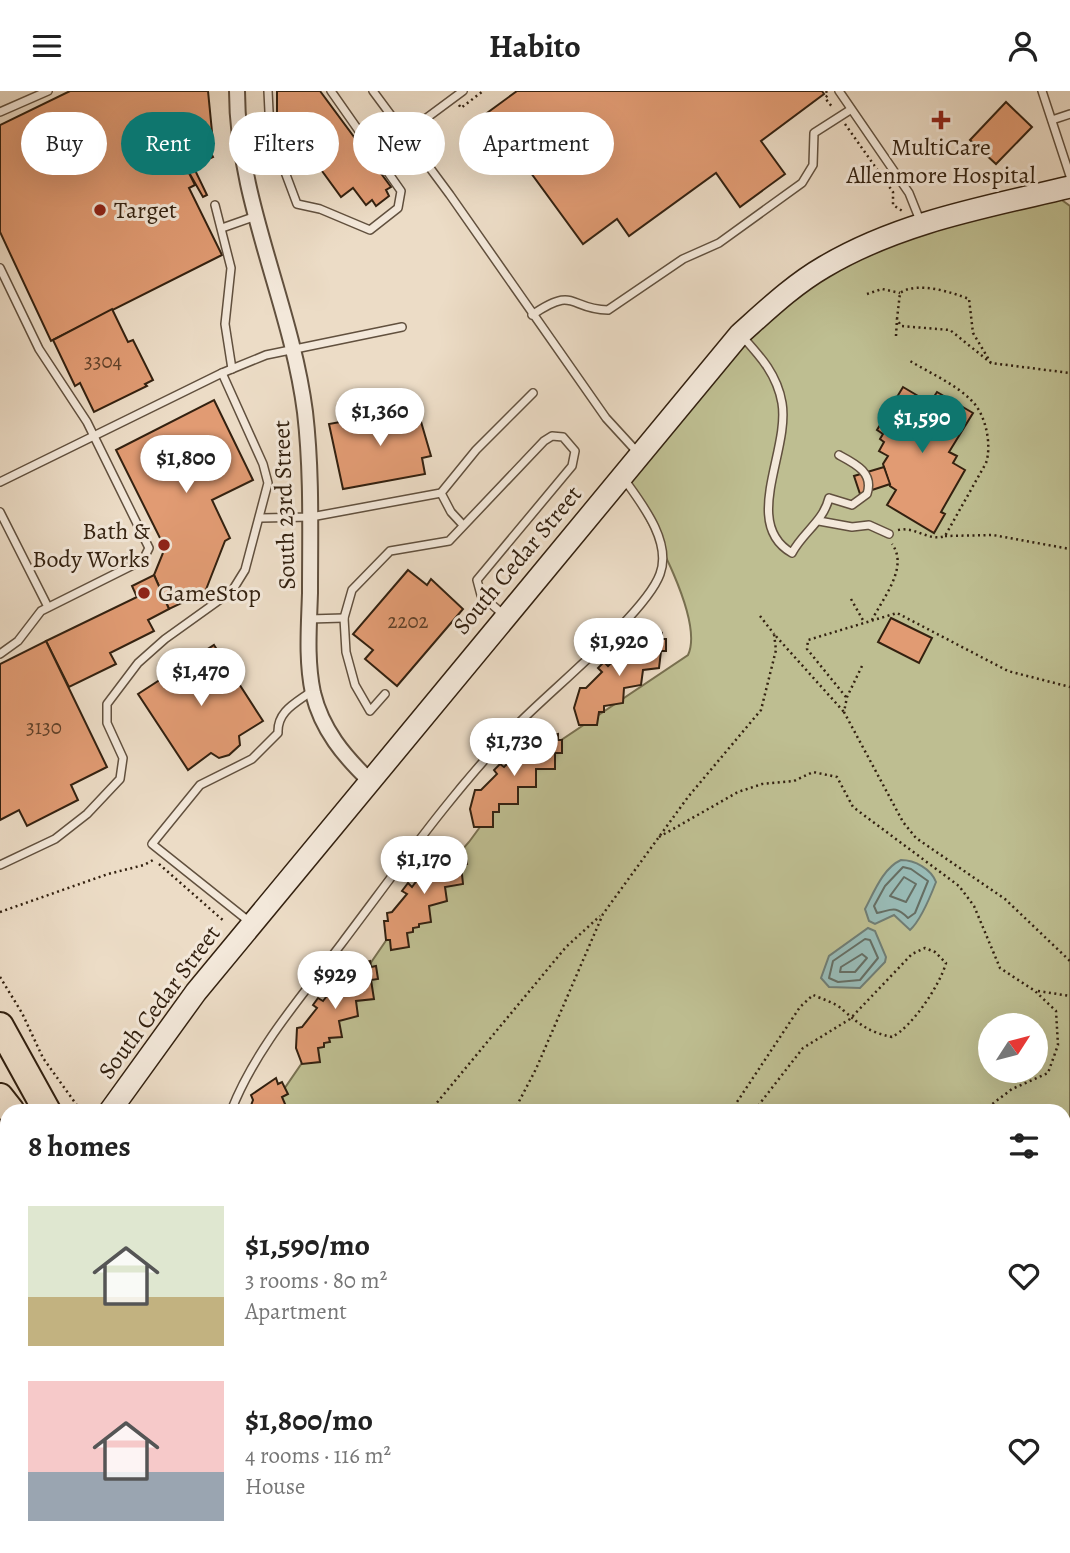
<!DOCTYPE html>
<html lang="en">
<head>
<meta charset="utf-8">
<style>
	body { margin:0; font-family:Alegreya,serif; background:#f2f2f2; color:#222; height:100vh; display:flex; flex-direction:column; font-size:26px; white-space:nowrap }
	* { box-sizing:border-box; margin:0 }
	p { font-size:23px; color:#767676 }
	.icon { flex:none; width:38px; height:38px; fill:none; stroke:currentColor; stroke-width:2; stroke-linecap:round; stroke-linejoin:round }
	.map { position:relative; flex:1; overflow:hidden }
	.drawer { position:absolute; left:0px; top:1013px; width:1071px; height:450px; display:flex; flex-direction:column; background:#fff; border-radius:21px 21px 0 0; box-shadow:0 7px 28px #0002 }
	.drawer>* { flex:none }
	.banner { position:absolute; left:21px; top:21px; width:700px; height:63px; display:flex; gap:14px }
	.needle { width:46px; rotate:54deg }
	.fabs { position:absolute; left:978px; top:922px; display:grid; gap:14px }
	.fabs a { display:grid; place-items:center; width:70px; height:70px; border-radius:50%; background:#fff; box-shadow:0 7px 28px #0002; font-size:35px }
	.price { position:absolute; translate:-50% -60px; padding:0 16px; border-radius:24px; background:#fff; color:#222; font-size:23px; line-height:46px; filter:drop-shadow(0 2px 4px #0008) }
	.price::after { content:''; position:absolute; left:50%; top:42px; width:21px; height:16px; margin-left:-10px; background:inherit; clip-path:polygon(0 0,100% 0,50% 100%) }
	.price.active { background:#0f766e; color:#fff }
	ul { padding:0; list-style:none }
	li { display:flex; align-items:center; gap:21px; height:175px; padding:0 28px }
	li span { display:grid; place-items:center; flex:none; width:196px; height:140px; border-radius:0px; color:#555 }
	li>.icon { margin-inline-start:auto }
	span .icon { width:84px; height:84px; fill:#fffc; stroke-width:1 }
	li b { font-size:30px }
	h2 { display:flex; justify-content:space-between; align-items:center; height:84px; padding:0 28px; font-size:30px }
	.tag { padding:0 24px; border-radius:32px; background:#fff; box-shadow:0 7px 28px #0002; font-size:24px; line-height:63px }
	.tag.active { background:#0f766e; color:#fff }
	header { display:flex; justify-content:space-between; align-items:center; height:91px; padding:0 28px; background:#fff; font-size:32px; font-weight:600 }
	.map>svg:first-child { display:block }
	.green { fill:#bebe91; stroke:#787050; stroke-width:2; fill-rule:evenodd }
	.water { fill:#99bbb6; stroke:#707d74; stroke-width:2 }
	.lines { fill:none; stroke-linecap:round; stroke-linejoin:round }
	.shore { stroke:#666e63; stroke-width:2 }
	.building { fill:#e19b73; stroke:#332110; stroke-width:2 }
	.lane-casing { stroke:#61503e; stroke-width:10 }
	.street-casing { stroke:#61503e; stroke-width:18 }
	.secondary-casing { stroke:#332110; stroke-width:24 }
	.highway-casing { stroke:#332110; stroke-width:30 }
	.path { stroke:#332110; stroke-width:2.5; stroke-dasharray:2 3.5; stroke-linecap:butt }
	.lane { stroke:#f3e8da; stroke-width:7 }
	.street { stroke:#f3e8da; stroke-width:14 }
	.secondary { stroke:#f3e8da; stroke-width:21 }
	.highway { stroke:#ecdcc6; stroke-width:26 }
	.poi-dot { fill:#8f2418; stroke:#f3e8da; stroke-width:2.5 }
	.labels { text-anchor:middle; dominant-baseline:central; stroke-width:6; stroke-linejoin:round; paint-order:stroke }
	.number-label { font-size:21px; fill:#5e4029 }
	.poi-label { font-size:24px; fill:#332110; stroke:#f3e8da; text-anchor:start }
	.street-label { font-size:24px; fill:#332110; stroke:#f3e8da }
</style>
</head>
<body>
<header><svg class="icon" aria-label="menu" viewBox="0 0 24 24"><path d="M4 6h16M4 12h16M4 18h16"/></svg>Habito<svg class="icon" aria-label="person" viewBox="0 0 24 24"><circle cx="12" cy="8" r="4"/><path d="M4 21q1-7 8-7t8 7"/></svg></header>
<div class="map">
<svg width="1070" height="1462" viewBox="0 0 1070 1462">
	<rect width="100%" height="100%" fill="#ecdcc6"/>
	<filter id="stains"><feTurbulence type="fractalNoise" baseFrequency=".00286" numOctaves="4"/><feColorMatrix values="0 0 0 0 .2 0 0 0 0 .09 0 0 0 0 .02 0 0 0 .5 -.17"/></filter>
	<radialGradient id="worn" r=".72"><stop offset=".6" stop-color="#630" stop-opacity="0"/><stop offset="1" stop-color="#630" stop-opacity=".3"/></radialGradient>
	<path class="green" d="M1059,107L1070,115V1462H464L460,1456H1064V1020H269L396,835L469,751L527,672L688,564C706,526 642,420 622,384L740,243L854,160ZM990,934H1036V980H990Z"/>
	<g class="water">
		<path d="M901,769C915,769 931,778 936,791C931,804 920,830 910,839L894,824L875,833L869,830L865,818C874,801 883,777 901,769Z"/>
		<polygon points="868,837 875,840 886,866 885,871 860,897 829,896 821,887 829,865"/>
		<polygon points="1064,1032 1070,1034 1070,1130 1064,1135"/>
	</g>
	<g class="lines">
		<g class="shore">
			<path d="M903,776L911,778L928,790L915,822L908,827C895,814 892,819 877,822L874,815L885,795Z"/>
			<polygon points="904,786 916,793 906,811 890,805"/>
			<polygon points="865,848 870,849 878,867 860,889 838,891 829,887 833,870"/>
			<polygon points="862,863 867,867 855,881 840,881 841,876"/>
		</g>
	</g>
	<g class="building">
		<polygon points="70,0 208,0 213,51 207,54 213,66 193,75 207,104 203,106 187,78 195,94 189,97 222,164 51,250 0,141 0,34"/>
		<polygon points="277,0 320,0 391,96 386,99 389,105 376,115 372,109 366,114 353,97 341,106 314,69 302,77 298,59 292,51 296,44 286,30 277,29"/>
		<polygon points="517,0 822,0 824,3 761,50 785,83 740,116 716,82 629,145 617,128 583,153 487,22"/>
		<polygon points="1006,11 1032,36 996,73 970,49"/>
		<polygon points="112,218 128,251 133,249 153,289 145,293 147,295 94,321 80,292 75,295 53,249"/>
		<polygon points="903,296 930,312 937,301 973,322 949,361 957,365 953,372 965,379 941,421 945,423 934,442 887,414 896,399 890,395 883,373 888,365 879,360 884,351 880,348 883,343 877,339"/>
		<polygon points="214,309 253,389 212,409 230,447 225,450 205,501 169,518 154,484 165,457 116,359"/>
		<polygon points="417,317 431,365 422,367 425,383 343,398 329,333"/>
		<polygon points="884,376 890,393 860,403 854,385"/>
		<polygon points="408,479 427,494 431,488 463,518 397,595 365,568 373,559 353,543"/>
		<polygon points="154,484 169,518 148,529 154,540 110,562 116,573 69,596 46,550 137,506 132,495"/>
		<polygon points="891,527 932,547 919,572 878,551"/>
		<polygon points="662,542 662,548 666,548 666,560 661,560 659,577 643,579 641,594 624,597 623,612 604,615 604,621 599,621 597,634 579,634 574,617 580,597 586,597 602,581 598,577 604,571 608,575 633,551 633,546"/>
		<polygon points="46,550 107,676 71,694 78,709 27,735 19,719 0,729 0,573"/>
		<polygon points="214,554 263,630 239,645 240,654 229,664 219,667 211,662 188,679 138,603"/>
		<polygon points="558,643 558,649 562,649 562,662 555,662 555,678 536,678 536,696 518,696 518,713 499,713 499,721 493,721 493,736 474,736 470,718 475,699 481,699 497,683 494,679 500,673 504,676 528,653 528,648"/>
		<polygon points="460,755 461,761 465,761 467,773 461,774 463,793 445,796 447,810 429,815 431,831 419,833 419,836 413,837 413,841 407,842 409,856 391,859 390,849 386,849 384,830 388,830 387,822 392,821 407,803 402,800 408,792 412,796 432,769 431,764"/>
		<polygon points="370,870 371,876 376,875 378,888 371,889 374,908 356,910 358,925 339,930 342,946 329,947 330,951 324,952 324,956 318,957 320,971 302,973 296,957 297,937 302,936 317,917 313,914 318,907 323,910 343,884 342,878"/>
		<polygon points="276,987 278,993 282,991 288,1003 282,1006 288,1020 249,1020 253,1009 251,1004"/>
		<polygon points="0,1452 11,1462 0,1462"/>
	</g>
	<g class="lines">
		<defs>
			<g id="lane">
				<polyline points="268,0 270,41 297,113 320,118 370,139 398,117 401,100 331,0"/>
				<polyline points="373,0 450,104 606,327 639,363"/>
				<polyline points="839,0 909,102 921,132"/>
				<polyline points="1042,0 1070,85"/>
				<polyline points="0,21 48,0"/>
				<polyline points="1052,29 1070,23"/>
				<polyline points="405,43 463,0"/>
				<polyline points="215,114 231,177 225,233 232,278"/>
				<polyline points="222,137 256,125"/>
				<polyline points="0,177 39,258 87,331 149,457 143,469 41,520 18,550 0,563"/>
				<path d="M532,224C576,194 568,218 608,219L683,168L719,152L802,92L813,74L814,42L850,19"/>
				<path d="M741,244C760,265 777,283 782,312C790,360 741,433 792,462C803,441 823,431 829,407L852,414L867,403C874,382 856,373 839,364"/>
				<polyline points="0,391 222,282 266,264 402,236"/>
				<polyline points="441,402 451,421 463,434"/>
				<polyline points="0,421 48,516"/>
				<polyline points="261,427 311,426 441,402 476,359 533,302"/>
				<polyline points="819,430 852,436 869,434 889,443"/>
				<polyline points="309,528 344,527"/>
				<polyline points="385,603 370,620 355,594 346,561 344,527 352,499 390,460 449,450 544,350 552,345 563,346 575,360 572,375 477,489 481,504 505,525"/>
				<polyline points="0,774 55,748 87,723 120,688 123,667 107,632 107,613 138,572 165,548 232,500 245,479 268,392 263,373 222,282"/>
				<path d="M251,832L152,753L200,694L252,668L278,642C277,620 296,612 312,600"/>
				<path d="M231,1020C255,958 302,905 342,852C398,778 453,699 518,633C551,599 646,522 660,483C672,451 642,413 624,388"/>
				<polyline points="105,1456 109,1462"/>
				<polyline points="143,1456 149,1462"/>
			</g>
			<path id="street" d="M237,0C237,110 291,212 305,321C312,381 310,441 310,502C309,535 306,569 313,602C322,639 344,665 370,690"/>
			<g id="secondary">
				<path d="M110,1020L196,901L740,243C767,219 793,194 824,176C900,131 986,116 1070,96"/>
				<polyline points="0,1198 7,1185"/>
				<polyline points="0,1410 7,1416"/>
				<polyline points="53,1456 60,1462"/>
			</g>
			<g id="highway">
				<polyline points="0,935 47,1020"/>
				<polyline points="0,1006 11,1020"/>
				<polyline points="0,1060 7,1069"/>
				<polyline points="294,1456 298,1462"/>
				<polyline points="337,1456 342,1462"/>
				<polyline points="372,1456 377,1462"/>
			</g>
		</defs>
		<use href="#lane" class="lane-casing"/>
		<use href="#street" class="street-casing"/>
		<use href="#secondary" class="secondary-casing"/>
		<use href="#highway" class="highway-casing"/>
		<g class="path">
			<polyline points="826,0 828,4 825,7 833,17"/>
			<polyline points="459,14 461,17 483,0"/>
			<polyline points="845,33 893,101 893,114 904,121"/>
			<polyline points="867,203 882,198 900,202"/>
			<polyline points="896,245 897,228"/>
			<path d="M991,272L973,242L969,208C951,201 917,190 900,202L897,228L901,235L950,239L991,272L1070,282"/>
			<path d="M898,439C916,435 928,451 945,445L986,372C992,354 986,323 971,309C955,293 930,282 910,270"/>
			<polyline points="945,445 993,444 1070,458"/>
			<polyline points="851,508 864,531"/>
			<polyline points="760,525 774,543"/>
			<path d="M872,529C883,507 909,476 892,453"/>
			<polyline points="862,575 847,606 844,621 903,731 916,747 1005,808 1070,870"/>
			<polyline points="846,606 807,558 808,549 897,522 1008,580 1070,596"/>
			<polyline points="659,746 738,701 762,693 794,690 813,681 837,686 853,716 959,795 974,815 1000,877 1035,900 1056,920 1058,954 1048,982 1012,998 983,1020"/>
			<polyline points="159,773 225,831"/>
			<polyline points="0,821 108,783 144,774 155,768"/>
			<polyline points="0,886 22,922 43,967 81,1020"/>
			<polyline points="1038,900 1070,905"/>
			<polyline points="430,1020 566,856 600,825"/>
			<polyline points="514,1020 536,978 603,823 688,706 761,619 776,559 774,543 844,621"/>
			<path d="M731,1020L800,916L813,904C822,908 836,912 843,919C860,934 869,941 892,946C912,936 940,894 946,872L935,861L925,857L912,863L850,928L803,957L754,1020"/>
			<polyline points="1064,1187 1070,1183"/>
			<polyline points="447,1456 452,1462"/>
			<polyline points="490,1456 494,1462"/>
			<polyline points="671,1456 671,1462"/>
			<polyline points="695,1462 700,1456"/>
			<polyline points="767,1462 773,1456"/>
		</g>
		<use href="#lane" class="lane"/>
		<use href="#street" class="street"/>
		<use href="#secondary" class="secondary"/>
		<use href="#highway" class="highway"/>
	</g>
	<g class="poi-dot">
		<path d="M937.5 18.5h7v7h7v7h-7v7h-7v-7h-7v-7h7z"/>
		<circle cx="100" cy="119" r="7"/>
		<circle cx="164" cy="454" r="7"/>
		<circle cx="144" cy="502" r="7"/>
	</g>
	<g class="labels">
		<g class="number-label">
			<text x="103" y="270">3304</text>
			<text x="408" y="530">2202</text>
			<text x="44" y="636">3130</text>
		</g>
		<g class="poi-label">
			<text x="941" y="56" text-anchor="middle">MultiCare<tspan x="941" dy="28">Allenmore Hospital</tspan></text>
			<text x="114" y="119">Target</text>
			<text x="150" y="440" text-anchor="end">Bath &amp;<tspan x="150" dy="28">Body Works</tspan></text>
			<text x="158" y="502">GameStop</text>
		</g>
		<g class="street-label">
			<text transform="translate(284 414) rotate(-92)">South 23rd Street</text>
			<text transform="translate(517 469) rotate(-50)">South Cedar Street</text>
			<text transform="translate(159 911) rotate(-53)">South Cedar Street</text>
		</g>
	</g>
	<rect width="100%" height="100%" filter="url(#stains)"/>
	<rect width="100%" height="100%" fill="url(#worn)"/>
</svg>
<div class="fabs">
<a><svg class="needle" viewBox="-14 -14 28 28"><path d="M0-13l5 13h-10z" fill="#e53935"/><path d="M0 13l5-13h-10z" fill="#767676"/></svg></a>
</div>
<b class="price" style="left:380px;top:357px">$1,360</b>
<b class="price active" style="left:922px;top:364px">$1,590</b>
<b class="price" style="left:186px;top:404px">$1,800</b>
<b class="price" style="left:619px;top:587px">$1,920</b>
<b class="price" style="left:201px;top:617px">$1,470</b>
<b class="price" style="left:514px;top:687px">$1,730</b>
<b class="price" style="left:424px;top:805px">$1,170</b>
<b class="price" style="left:335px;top:920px">$929</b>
<div class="banner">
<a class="tag">Buy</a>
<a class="tag active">Rent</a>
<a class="tag">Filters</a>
<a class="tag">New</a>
<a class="tag">Apartment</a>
</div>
<section class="drawer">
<h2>8 homes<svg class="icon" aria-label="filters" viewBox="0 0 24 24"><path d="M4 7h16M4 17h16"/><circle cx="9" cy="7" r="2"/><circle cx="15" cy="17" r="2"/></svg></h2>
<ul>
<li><span style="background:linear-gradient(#dfe7d0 65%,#c2b280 0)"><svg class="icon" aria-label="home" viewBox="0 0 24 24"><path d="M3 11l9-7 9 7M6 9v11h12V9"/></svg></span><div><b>$1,590/mo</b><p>3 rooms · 80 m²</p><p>Apartment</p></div><svg class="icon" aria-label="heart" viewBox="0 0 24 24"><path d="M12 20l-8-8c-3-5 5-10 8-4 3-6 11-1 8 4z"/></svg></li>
<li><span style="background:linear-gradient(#f6c9c9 65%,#9aa5b1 0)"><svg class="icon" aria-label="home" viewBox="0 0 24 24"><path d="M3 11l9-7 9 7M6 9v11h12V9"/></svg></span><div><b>$1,800/mo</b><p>4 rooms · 116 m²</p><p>House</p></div><svg class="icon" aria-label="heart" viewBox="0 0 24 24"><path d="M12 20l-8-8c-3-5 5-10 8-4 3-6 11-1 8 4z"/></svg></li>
</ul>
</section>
</div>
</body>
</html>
